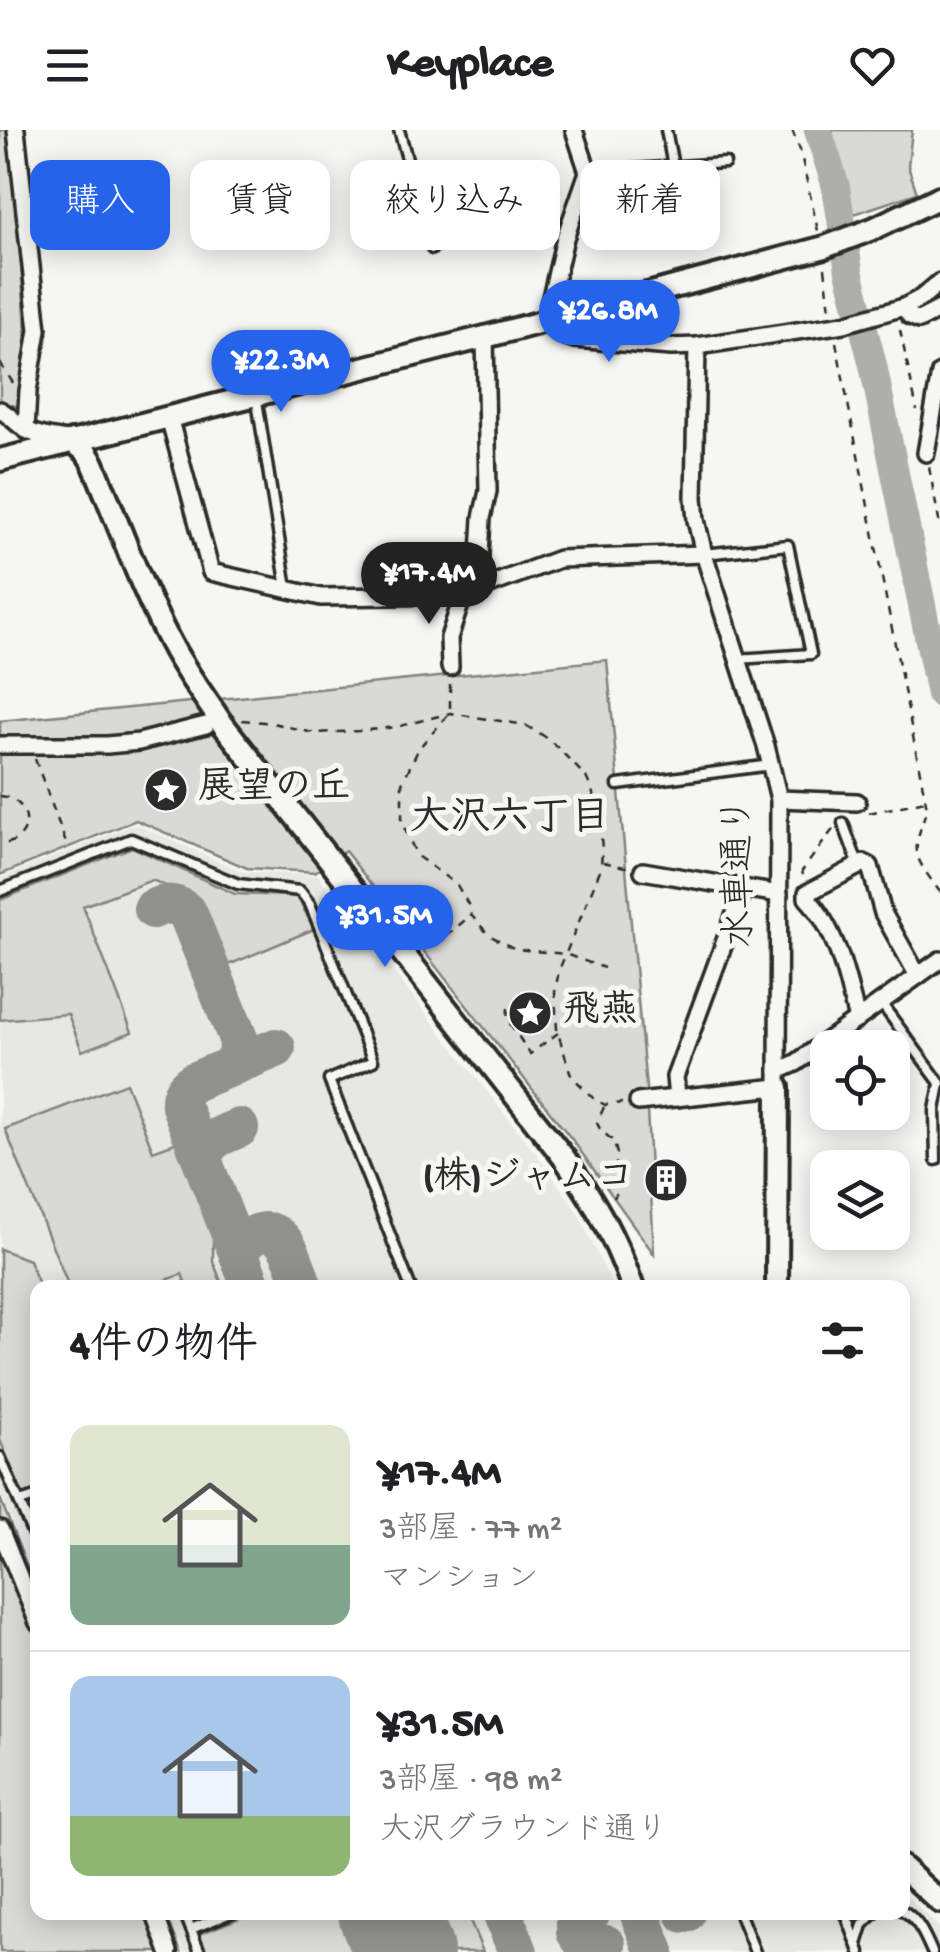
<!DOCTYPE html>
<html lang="ja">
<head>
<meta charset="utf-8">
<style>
	body { margin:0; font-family:"Gochi Hand","Klee One",sans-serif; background:#f6f6f6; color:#202124; height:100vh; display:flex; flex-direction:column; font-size:38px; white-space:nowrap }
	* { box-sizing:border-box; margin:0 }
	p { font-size:32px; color:#757577 }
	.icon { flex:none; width:55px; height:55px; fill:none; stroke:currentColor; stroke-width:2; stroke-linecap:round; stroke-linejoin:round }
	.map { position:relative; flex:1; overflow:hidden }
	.drawer { position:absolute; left:30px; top:1150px; width:880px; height:640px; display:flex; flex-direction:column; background:#fff; border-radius:20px; box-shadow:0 5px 25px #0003 }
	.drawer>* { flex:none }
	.top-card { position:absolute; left:30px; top:30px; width:880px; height:90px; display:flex; gap:20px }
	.tools { position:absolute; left:810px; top:900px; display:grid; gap:20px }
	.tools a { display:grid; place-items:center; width:100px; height:100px; border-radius:20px; background:#fff; box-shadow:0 5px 25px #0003; font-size:50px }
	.price { position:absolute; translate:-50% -85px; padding:0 22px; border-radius:35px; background:#2563eb; color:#fff; font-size:32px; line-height:65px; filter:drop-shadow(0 2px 5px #0008) }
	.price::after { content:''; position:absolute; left:50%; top:60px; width:30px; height:22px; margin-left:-15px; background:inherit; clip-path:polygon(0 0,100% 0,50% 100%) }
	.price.active { background:#222; color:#fff }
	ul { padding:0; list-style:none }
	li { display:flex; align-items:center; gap:30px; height:250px; padding:0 40px }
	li+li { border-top:2px solid #e0e0e0 }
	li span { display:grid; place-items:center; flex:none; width:280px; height:200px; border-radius:20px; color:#555 }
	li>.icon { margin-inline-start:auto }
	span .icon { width:120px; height:120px; fill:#fffc; stroke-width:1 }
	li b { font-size:42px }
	h2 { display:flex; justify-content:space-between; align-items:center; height:120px; padding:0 40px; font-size:42px }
	.chip { padding:0 35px; border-radius:20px; background:#fff; box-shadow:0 5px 25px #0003; font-size:35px; line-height:90px }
	.chip.active { background:#2563eb; color:#fff }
	header { display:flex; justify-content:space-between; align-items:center; height:130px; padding:0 40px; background:#fff; font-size:45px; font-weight:800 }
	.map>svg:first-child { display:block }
	.built { fill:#e7e7e3 }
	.green { fill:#d9d9d5; stroke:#828280; stroke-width:2.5 }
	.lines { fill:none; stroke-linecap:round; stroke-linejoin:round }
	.river { stroke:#aeaeab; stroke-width:28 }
	.taxiway { stroke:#90908e; stroke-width:40 }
	.runway { stroke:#90908e; stroke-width:100 }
	.lane-casing { stroke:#2b2b2b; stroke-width:15 }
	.street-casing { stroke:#2b2b2b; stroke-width:22 }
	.secondary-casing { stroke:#2b2b2b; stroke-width:28 }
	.path { stroke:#2b2b2b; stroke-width:2.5; stroke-dasharray:8 8; stroke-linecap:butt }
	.lane { stroke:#f6f6f2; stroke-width:8 }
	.street { stroke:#f6f6f2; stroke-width:15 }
	.secondary { stroke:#f6f6f2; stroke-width:20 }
	.labels { text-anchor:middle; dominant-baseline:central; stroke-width:10; stroke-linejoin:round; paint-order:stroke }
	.poi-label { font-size:38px; font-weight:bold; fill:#2b2b2b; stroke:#f6f6f2; text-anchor:start }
	.street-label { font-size:38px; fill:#2b2b2b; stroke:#f6f6f2 }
	.neighbourhood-label { font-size:40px; font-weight:bold; fill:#2b2b2b; stroke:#f6f6f2 }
</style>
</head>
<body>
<header><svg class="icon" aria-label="menu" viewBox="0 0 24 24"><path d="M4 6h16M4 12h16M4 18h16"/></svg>Keyplace<svg class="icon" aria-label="heart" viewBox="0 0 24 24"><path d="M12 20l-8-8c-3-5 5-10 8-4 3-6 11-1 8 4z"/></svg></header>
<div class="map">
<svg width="940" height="1822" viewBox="0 0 940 1822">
	<rect width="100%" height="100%" fill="#f6f6f2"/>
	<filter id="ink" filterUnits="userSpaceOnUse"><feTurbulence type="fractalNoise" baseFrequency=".01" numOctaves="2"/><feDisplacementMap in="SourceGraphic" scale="20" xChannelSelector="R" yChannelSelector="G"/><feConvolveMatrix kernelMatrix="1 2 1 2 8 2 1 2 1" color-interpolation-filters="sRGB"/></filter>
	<g filter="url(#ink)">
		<g class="built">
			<polygon points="135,694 243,742 318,745 546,1037 578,1083 613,1157 38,1158 37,1456 0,1362 0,748"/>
			<polygon points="903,1762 940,1798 940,1822 183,1822 168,1783 902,1782"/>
		</g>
		<g class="green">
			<polygon points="0,0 10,0 26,197 24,279 0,271"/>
			<polygon points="807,0 912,0 908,36 917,63 830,92 819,37"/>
			<polygon points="607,530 646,958 654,1124 574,1012 345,721 315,742 247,738 136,690 0,745 0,591"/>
			<polygon points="132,717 235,764 291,766 298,768 314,799 226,836 201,771 152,750 83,776 132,902 82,921 68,884 0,890 0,770"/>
			<polygon points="126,953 153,1021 180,1011 213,1103 213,1131 223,1157 187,1157 182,1144 149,1157 69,1157 5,999"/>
			<polygon points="0,1119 29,1130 40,1157 38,1158 37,1363 24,1368 0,1310"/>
			<polygon points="0,1368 37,1462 38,1782 166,1783 181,1822 0,1822"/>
			<polygon points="252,1783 343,1783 358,1822 206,1822 199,1804"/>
			<polygon points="433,1783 467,1783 483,1822 448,1822"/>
		</g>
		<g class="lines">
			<polyline class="river" points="818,0 836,57 849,141 873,235 940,564"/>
			<g class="taxiway">
				<path d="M153,779C167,772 178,773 188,784L239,911L238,926L228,938"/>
				<path d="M204,1034C203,1010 220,1006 239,998"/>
				<path d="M241,1129C241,1117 245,1108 257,1104C286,1092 296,1138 303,1158"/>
				<path d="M252,1158L181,976C180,965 184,958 193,952L276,918"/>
				<polyline points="502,1782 518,1822"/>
				<polyline points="591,1782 576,1788 576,1802 584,1813 606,1815"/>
				<polyline points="639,1782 655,1822"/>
				<polyline points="685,1783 685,1782"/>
			</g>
			<polyline class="runway" points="388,1782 404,1822"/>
			<defs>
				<g id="lane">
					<polyline points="399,0 432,119"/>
					<polyline points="666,0 673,36"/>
					<polyline points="588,42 725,33"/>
					<polyline points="256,265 287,458"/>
					<polyline points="704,424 788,415 811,524 737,529"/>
					<polyline points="618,655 771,635"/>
					<polyline points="843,693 859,736"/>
					<polyline points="0,761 131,709 238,754 300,761 310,774 373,931 329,950 411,1158"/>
					<polyline points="881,873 940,953"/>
					<polyline points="936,1030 935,980 940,954"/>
					<polyline points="0,1327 38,1416"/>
					<polyline points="20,1372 38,1366"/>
					<path d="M902,1780C918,1789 925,1806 932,1822"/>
					<polyline points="184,1782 200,1822"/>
					<polyline points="739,1782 755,1822"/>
					<polyline points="845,1782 860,1822"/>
					<polyline points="191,1799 233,1782"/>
					<polyline points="858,1811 863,1795 876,1782"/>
				</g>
				<g id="street">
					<polyline points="16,0 38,200 28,261 26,300"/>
					<polyline points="574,0 588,42 565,108 550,172 548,189 563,205 574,209 671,217 697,216 844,194 904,177 921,168 940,152"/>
					<polyline points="904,177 910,186 919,190 940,179"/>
					<path d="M0,280C10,285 17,295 27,300C39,307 54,308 68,310"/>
					<polyline points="169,287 211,442 321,467 463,465 559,429 704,424"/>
					<polyline points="926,323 940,243"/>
					<polyline points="478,460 482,388 488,361 485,207"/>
					<polyline points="450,537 449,508 463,465"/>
					<polyline points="0,615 107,615 139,612 206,595"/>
					<polyline points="779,669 857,672"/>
					<polyline points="643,741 779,764"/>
					<path d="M857,890C847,848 837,800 807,768V763L864,733L870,736L883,783L918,846"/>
					<polyline points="778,941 796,933 940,830"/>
					<polyline points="677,968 675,947 744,759"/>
					<polyline points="638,972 778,957 779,669 766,616 704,424 696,390 694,368 697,216"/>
					<polyline points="0,1399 38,1493"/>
					<polyline points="154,1782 169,1822"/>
				</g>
				<g id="secondary">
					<path d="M72,311L86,322L93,333C119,395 142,461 174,520C188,545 205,568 221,592L565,1029C596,1074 614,1105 633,1158"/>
					<polyline points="0,330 485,207 825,117 875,98 940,67"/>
					<polyline points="777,1158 778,957"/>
					<polyline points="902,1737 940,1772"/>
				</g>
			</defs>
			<use href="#lane" class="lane-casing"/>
			<use href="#street" class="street-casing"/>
			<use href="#secondary" class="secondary-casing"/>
			<g class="path">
				<polyline points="792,0 800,20 818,101"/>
				<polyline points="825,138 830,180"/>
				<polyline points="900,200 917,280"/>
				<path d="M836,212L927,678C912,725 911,722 940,762"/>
				<polyline points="0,233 13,253"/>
				<polyline points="929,337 940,396"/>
				<polyline points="450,554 450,583 419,618 402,653 402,693 417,726 457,755 469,776 471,785 489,805 515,819 565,824 604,838"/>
				<polyline points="242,590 273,593 313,603 359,601 397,597 450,583 525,595 544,606 557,617 586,647 592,660 599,688 602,718 601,738 559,840 555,862 557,900 571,945 593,968 605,975 622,973"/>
				<polyline points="35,629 66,713"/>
				<path d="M0,666C34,669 36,713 0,714"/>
				<polyline points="869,683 925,671"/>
				<polyline points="603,732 629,738"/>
				<polyline points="803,745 802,741 834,698"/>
				<polyline points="434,816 470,786"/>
				<polyline points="508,878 507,889 530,924 558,903"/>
				<polyline points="604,977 597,993 600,999 614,1012 617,1024 615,1041 619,1059 614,1068"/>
			</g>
			<use href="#lane" class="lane"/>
			<use href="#street" class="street"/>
			<use href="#secondary" class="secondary"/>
		</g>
	</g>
	<defs>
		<symbol id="sight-disc" viewBox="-11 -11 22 22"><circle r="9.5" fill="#2b2b2b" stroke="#f6f6f2"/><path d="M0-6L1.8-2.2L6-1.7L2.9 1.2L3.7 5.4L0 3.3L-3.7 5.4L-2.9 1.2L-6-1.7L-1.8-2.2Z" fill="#fff"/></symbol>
		<symbol id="building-disc" viewBox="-11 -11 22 22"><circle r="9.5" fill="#2b2b2b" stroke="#f6f6f2"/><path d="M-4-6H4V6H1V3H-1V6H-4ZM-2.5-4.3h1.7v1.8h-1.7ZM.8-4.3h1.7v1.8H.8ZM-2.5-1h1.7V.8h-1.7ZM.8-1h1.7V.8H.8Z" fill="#fff"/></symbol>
	</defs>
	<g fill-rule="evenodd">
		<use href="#sight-disc" x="141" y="635" width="50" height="50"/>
		<use href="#sight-disc" x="505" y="858" width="50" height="50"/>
		<use href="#building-disc" x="641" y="1025" width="50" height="50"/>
	</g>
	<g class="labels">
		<g class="poi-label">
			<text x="198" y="660">展望の丘</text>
			<text x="562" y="883">飛燕</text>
			<text x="634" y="1050" text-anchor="end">(株)ジャムコ</text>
		</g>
		<g class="street-label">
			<text transform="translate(742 742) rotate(-91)">水車通り</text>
		</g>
		<g class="neighbourhood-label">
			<text x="510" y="690">大沢六丁目</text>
		</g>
	</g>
</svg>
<div class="tools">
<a><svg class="icon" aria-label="locate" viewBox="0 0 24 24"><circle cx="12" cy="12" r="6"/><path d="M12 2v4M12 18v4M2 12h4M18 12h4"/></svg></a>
<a><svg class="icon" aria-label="layers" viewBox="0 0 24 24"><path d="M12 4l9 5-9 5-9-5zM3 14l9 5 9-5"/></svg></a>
</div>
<b class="price" style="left:609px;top:235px">¥26.8M</b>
<b class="price" style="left:281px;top:285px">¥22.3M</b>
<b class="price active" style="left:429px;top:497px">¥17.4M</b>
<b class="price" style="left:385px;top:840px">¥31.5M</b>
<div class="top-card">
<a class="chip active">購入</a>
<a class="chip">賃貸</a>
<a class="chip">絞り込み</a>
<a class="chip">新着</a>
</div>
<section class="drawer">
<h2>4件の物件<svg class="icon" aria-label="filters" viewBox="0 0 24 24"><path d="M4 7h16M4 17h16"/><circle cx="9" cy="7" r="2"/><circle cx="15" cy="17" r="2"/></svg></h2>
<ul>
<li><span style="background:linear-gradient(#dfe7d0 60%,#7fa58c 0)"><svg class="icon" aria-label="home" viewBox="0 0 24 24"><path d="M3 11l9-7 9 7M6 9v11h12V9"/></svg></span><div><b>¥17.4M</b><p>3部屋 · 77 m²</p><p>マンション</p></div></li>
<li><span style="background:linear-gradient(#a9c7e8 70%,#8fb573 0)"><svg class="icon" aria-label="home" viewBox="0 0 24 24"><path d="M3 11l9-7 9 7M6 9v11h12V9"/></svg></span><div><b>¥31.5M</b><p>3部屋 · 98 m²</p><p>大沢グラウンド通り</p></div></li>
</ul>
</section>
</div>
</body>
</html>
